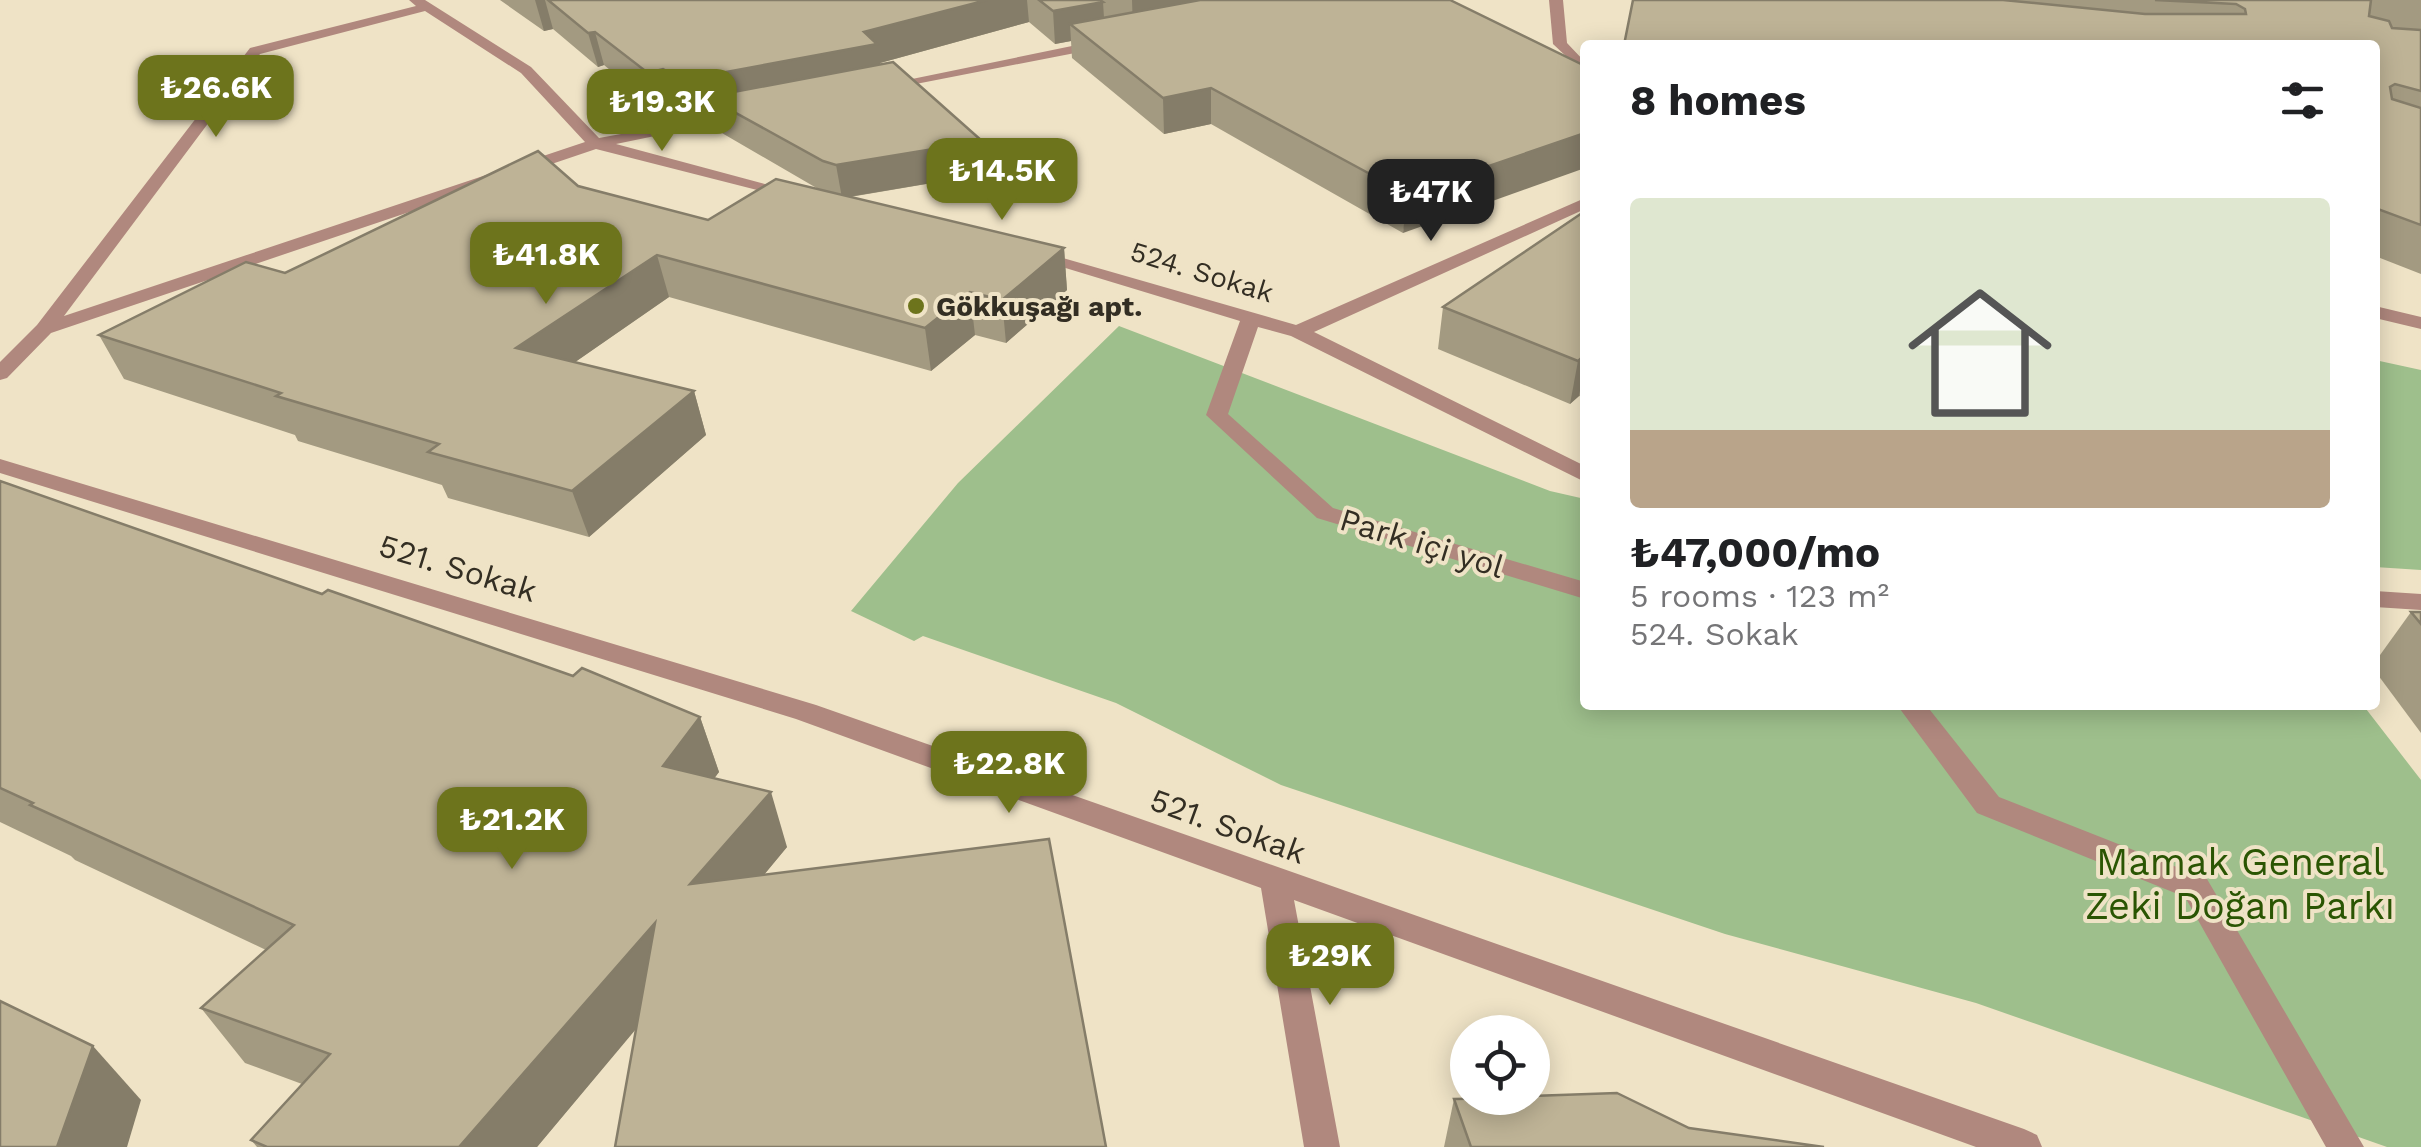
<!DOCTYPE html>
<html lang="en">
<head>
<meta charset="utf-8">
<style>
	body { margin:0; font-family:"Work Sans",sans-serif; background:#f2f2f2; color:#202124; height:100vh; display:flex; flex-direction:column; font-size:38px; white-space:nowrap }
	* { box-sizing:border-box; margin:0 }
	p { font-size:32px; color:#757577 }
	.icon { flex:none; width:55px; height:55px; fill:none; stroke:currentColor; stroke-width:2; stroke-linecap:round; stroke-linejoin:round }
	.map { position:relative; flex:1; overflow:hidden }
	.side { position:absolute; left:1580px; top:40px; width:800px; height:670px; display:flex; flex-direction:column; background:#fff; border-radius:10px; box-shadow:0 5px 25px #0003 }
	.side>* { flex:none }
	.controls { position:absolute; left:1450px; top:1015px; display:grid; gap:20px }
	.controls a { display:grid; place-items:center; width:100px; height:100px; border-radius:50%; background:#fff; box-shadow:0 5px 25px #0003; font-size:50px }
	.price { position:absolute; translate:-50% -85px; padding:0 22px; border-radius:20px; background:#6d741c; color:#fff; font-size:32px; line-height:65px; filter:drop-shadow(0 2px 5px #0008) }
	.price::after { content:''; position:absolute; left:50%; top:60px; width:30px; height:22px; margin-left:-15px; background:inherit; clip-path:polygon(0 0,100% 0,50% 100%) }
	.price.current { background:#222; color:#fff }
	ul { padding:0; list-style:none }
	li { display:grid; align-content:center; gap:20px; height:530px; padding:0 50px }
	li+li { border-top:2px solid #e0e0e0 }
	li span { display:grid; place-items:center; height:310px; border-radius:10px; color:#555 }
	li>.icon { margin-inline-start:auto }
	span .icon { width:180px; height:180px; fill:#fffc; stroke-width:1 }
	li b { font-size:42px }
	h2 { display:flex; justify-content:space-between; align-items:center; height:120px; padding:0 50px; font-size:42px }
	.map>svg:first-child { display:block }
	.green { fill:#9ebf8c }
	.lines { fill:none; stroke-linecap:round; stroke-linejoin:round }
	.minor { fill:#b0887e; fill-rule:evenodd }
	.wall { fill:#a39a81 }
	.shaded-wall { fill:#857d69 }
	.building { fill:#beb396; stroke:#857d69; stroke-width:2.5 }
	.poi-dot { fill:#6d741c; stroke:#efe3c6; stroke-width:4 }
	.labels { text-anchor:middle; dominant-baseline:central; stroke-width:8; stroke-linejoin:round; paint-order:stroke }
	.far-street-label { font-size:28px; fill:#332e23; stroke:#efe3c6 }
	.far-poi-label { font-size:28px; font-weight:bold; fill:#332e23; stroke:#efe3c6; text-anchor:start }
	.street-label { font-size:32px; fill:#332e23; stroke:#efe3c6 }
	.near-park-label { font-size:38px; fill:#2a5503; stroke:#efe3c6 }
</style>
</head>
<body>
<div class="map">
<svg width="2421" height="1147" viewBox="0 0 2421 1147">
	<rect width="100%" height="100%" fill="#efe3c6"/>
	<g class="green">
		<polygon points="1119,326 1550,491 1585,499 1585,705 2363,705 2421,780 2421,1147 2387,1147 1976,1003 1725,934 1281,785 1116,703 923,636 914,641 851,611 958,483"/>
		<polygon points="2375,360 2421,370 2421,570 2375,567"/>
	</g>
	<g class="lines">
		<g class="minor">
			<path d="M409,0H425L531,67L599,138L747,111V117L616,144L806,195L797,200L596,149L51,333L7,378L0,380V362L37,325L250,48L416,6ZM425,11L521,73L585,142L64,316L260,54Z"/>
			<polygon points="1549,0 1563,0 1567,43 1585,62 1585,74 1553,44"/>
			<polygon points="1106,39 1113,43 1111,46 880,91 873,87"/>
			<polygon points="1585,198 1585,209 1314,332 1585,466 1585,482 1291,336 1258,327 1228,414 1333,508 1585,582 1585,599 1317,518 1206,415 1240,321 1026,256 1028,252 1042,252 1296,325"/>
			<polygon points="2375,306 2421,317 2421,329 2375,318"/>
			<polygon points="0,459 816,705 2024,1129 2037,1135 2042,1147 1976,1147 1294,900 1340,1147 1304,1147 1261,888 796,719 0,473"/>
			<polygon points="2375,591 2421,594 2421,610 2375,607"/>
			<polygon points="1897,705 1926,705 1999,797 2207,879 2364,1147 2326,1147 2185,897 1977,813"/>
		</g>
	</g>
	<g class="wall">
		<polygon points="500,0 1450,0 1403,233 1211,124 1164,134 1072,58 1071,41 1055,44 1029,22 880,63 982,141 985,174 850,197 1064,248 1067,290 1006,343 975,335 931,371 669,297 575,362 694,391 706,435 589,537 448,498 442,485 298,441 295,435 124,379 99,335 285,273 578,186 708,220 820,190 715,129 711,112 692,116 672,104 656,108 604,65 598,67 553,29 544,31"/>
		<polygon points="1633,0 2421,0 2421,274 2375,256 2375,45"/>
		<polygon points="1585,211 1585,398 1579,396 1570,404 1438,349 1443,307"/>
		<polygon points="0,481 322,594 700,717 719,772 714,778 787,847 537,1147 257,1147 251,1140 302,1084 245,1063 201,1008 266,950 75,860 71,856 0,822"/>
		<polygon points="2411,612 2421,612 2421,733 2375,671 2375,662"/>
		<polygon points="1454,1099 1689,1128 1824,1147 1444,1147"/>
	</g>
	<g class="shaded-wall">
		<polygon points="535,0 545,0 553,29 544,31"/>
		<polygon points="987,0 1027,0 1029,22 880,63 882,78 707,97 711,112 692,116 683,80"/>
		<polygon points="1132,0 1295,0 1133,30"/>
		<polygon points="1103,2 1105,34 1070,24 1071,41 1055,44 1053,11"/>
		<polygon points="595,32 604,65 598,67 588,33"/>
		<polygon points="663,69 672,104 656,108 648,73"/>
		<polygon points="1211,88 1211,124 1164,134 1163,98"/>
		<polygon points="1585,133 1585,168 1403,233 1407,194"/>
		<polygon points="982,141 985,174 842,198 836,165"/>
		<polygon points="1064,248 1067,290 1006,343 1002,300"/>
		<polygon points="657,255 669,297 532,392 516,348"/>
		<polygon points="970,292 975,335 931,371 925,328"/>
		<polygon points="1585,355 1585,365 1579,396 1570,404 1578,361"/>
		<polygon points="694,391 706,435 589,537 572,491"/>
		<polygon points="700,717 719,772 683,821 663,766"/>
		<polygon points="771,792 787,847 711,939 690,884"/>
		<polygon points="655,923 678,979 537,1147 459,1147"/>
		<polygon points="93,1046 141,1100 127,1147 57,1147"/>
	</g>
	<g class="building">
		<polygon points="548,0 987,0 864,32 877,44 683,80 663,69 648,73 595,32 588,33"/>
		<polygon points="1039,0 1100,0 1103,2 1053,11"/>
		<polygon points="1200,0 1450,0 1585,66 1585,133 1407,194 1211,88 1163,98 1070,24"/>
		<polygon points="1633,0 2003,0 2145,14 2246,14 2245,9 2236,4 2155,0 2371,0 2369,16 2389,21 2392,28 2421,30 2421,91 2395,84 2390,87 2392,99 2421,108 2421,225 2378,209 2375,210 2375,45 1624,45"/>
		<polygon points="893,62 982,141 836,165 823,161 707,97"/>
		<polygon points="538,151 578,186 708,220 776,179 1064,248 1002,300 970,292 925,328 657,255 516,348 694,391 572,491 428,452 439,444 276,396 281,393 99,335 246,262 285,273"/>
		<polygon points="1585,211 1585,355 1578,361 1443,307"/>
		<polygon points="0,481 322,594 328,590 573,676 582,668 700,717 663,766 771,792 690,884 1049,839 1106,1147 615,1147 655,923 459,1147 267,1147 251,1140 330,1054 201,1008 294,925 30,805 33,803 0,788"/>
		<polygon points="2411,612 2421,612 2421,624"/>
		<polygon points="0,1001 93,1046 57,1147 0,1147"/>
		<polygon points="1617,1093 1689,1128 1824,1147 1471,1147 1454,1099 1532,1098 1532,1096"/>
	</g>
	<circle class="poi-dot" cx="916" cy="306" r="10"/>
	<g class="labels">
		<g class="far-street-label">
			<text transform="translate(1202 272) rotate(17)">524. Sokak</text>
		</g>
		<g class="far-poi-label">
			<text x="936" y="306">Gökkuşağı apt.</text>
		</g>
		<g class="street-label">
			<text transform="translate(1422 543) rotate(17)">Park içi yol</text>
			<text transform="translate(458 568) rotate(17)">521. Sokak</text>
			<text transform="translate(1228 826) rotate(20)">521. Sokak</text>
		</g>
		<g class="near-park-label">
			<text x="2240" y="862">Mamak General<tspan x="2240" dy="44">Zeki Doğan Parkı</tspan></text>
		</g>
	</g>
</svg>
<div class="controls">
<a><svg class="icon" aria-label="locate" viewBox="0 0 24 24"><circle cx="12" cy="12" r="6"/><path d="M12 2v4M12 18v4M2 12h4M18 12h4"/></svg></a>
</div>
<b class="price" style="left:216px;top:140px">₺26.6K</b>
<b class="price" style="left:662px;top:154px">₺19.3K</b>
<b class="price" style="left:1002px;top:223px">₺14.5K</b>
<b class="price current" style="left:1431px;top:244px">₺47K</b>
<b class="price" style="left:546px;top:307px">₺41.8K</b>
<b class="price" style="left:1009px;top:816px">₺22.8K</b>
<b class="price" style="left:512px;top:872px">₺21.2K</b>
<b class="price" style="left:1330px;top:1008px">₺29K</b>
<section class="side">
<h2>8 homes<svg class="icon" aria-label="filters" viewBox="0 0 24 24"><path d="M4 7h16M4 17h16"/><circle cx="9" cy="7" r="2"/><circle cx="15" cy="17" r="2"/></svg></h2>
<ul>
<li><span style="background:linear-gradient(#dfe7d0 75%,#b9a48a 0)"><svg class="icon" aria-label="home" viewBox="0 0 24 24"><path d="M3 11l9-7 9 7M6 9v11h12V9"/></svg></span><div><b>₺47,000/mo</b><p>5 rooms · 123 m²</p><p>524. Sokak</p></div></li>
</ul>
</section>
</div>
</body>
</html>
